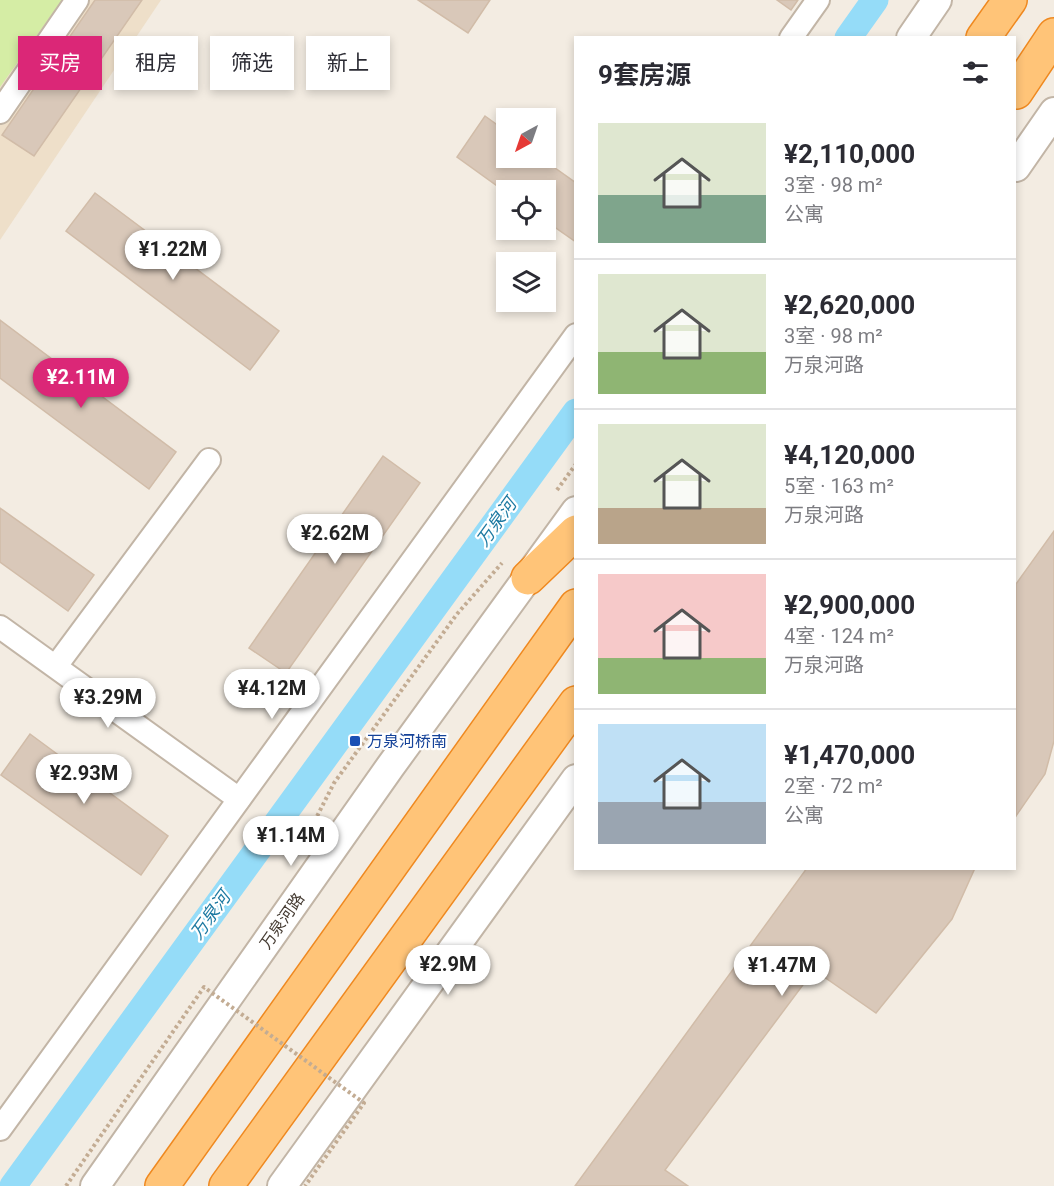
<!DOCTYPE html>
<html lang="zh">
<head>
<meta charset="utf-8">
<style>
	body { margin:0; font-family:Roboto,"Noto Sans SC",sans-serif; background:#f2f2f3; color:#2b2b33; height:100vh; display:flex; flex-direction:column; font-size:22px; white-space:nowrap }
	* { box-sizing:border-box; margin:0 }
	p { font-size:20px; color:#7c7c81 }
	.icon { flex:none; width:33px; height:33px; fill:none; stroke:currentColor; stroke-width:2; stroke-linecap:round; stroke-linejoin:round }
	.map { position:relative; flex:1; overflow:hidden }
	.side { position:absolute; left:574px; top:36px; width:442px; height:834px; display:flex; flex-direction:column; background:#fff; border-radius:0px; box-shadow:0 3px 9px #0003 }
	.side>* { flex:none }
	.hud { position:absolute; left:18px; top:36px; width:466px; height:54px; display:flex; gap:12px }
	.needle { width:39px; rotate:220deg }
	.controls { position:absolute; left:496px; top:108px; display:grid; gap:12px }
	.controls a { display:grid; place-items:center; width:60px; height:60px; border-radius:0px; background:#fff; box-shadow:0 3px 9px #0003; font-size:30px }
	.price { position:absolute; translate:-50% -51px; padding:0 14px; border-radius:21px; background:#fff; color:#222; font-size:20px; line-height:39px; filter:drop-shadow(0 2px 3px #0008) }
	.price::after { content:''; position:absolute; left:50%; top:36px; width:18px; height:14px; margin-left:-9px; background:inherit; clip-path:polygon(0 0,100% 0,50% 100%) }
	.price.active { background:#db2777; color:#fff }
	ul { padding:0; list-style:none }
	li { display:flex; align-items:center; gap:18px; height:150px; padding:0 24px }
	li+li { border-top:2px solid #e1e1e2 }
	li span { display:grid; place-items:center; flex:none; width:168px; height:120px; border-radius:0px; color:#555 }
	li>.icon { margin-inline-start:auto }
	span .icon { width:72px; height:72px; fill:#fffc; stroke-width:1 }
	li b { font-size:26px }
	h2 { display:flex; justify-content:space-between; align-items:center; height:72px; padding:0 24px; font-size:26px }
	.pill { padding:0 21px; border-radius:0px; background:#fff; box-shadow:0 3px 9px #0003; font-size:21px; line-height:54px }
	.pill.active { background:#db2777; color:#fff }
	.map>svg:first-child { display:block }
	.education { fill:#eedfc9 }
	.green { fill:#d5eda5 }
	.lines { fill:none; stroke-linecap:round; stroke-linejoin:round }
	.canal { stroke:#95dcf8; stroke-width:27 }
	.building { fill:#d9c8b9; stroke:#d1bca8; stroke-width:1.5 }
	.minor-casing { stroke:#c2b5a6; stroke-width:26 }
	.tertiary-casing { stroke:#c2b5a6; stroke-width:32 }
	.trunk-casing { stroke:#ef8920; stroke-width:36 }
	.path { stroke:#c3ac93; stroke-width:4; stroke-dasharray:3 3; stroke-linecap:butt }
	.minor { stroke:#fff; stroke-width:22 }
	.tertiary { stroke:#fff; stroke-width:28 }
	.trunk { stroke:#ffc478; stroke-width:33 }
	.path-bridge { stroke:#c3ac93; stroke-width:4; stroke-dasharray:3 3; stroke-linecap:butt }
	.transit-dot { fill:#1a4fb4; stroke:#fff; stroke-width:2 }
	.labels { text-anchor:middle; dominant-baseline:central; stroke-width:4.5; stroke-linejoin:round; paint-order:stroke }
	.transit-label { font-size:16px; fill:#164399; stroke:#fff; text-anchor:start }
	.street-label { font-size:16px; fill:#453b32; stroke:#fff }
	.water-label { font-size:18px; font-style:italic; fill:#1e7aa2; stroke:#fff }
</style>
</head>
<body>
<div class="map">
<svg width="1054" height="1186" viewBox="0 0 1054 1186">
	<rect width="100%" height="100%" fill="#f3ece2"/>
	<polygon class="education" points="0,0 161,0 0,240"/>
	<polygon class="green" points="0,0 62,0 0,87"/>
	<g class="lines">
		<g class="canal">
			<polyline points="848,38 875,0"/>
			<polyline points="13,1186 576,412"/>
		</g>
	</g>
	<g class="building">
		<polygon points="95,0 142,0 34,156 2,135"/>
		<polygon points="418,0 490,0 468,33"/>
		<polygon points="777,0 798,0 791,10"/>
		<polygon points="485,116 507,132 507,158 541,158 576,183 576,242 546,221 546,190 507,190 507,193 457,157"/>
		<polygon points="95,193 279,331 250,370 66,231"/>
		<polygon points="0,320 176,452 149,489 0,378"/>
		<polygon points="383,456 420,483 286,673 249,648"/>
		<polygon points="0,508 94,575 68,611 0,562"/>
		<polygon points="1054,531 1054,741 1045,774 1016,816 1016,584"/>
		<polygon points="30,734 168,836 141,875 1,775"/>
		<polygon points="807,868 975,868 952,919 876,1013 814,970 665,1170 688,1186 575,1186"/>
	</g>
	<g class="lines">
		<defs>
			<g id="minor">
				<polyline points="791,38 818,0"/>
				<polyline points="0,112 77,0"/>
				<polyline points="0,627 239,799"/>
				<polyline points="56,666 209,460"/>
				<polyline points="0,1129 576,335"/>
			</g>
			<g id="tertiary">
				<polyline points="911,38 937,0"/>
				<polyline points="1016,167 1054,112"/>
				<polyline points="95,1186 390,767 576,511"/>
				<polyline points="282,1186 576,779"/>
			</g>
			<g id="trunk">
				<polyline points="983,38 1010,0"/>
				<polyline points="1016,92 1054,35"/>
				<polyline points="528,578 576,532"/>
				<polyline points="162,1186 576,606"/>
				<polyline points="226,1186 576,703"/>
			</g>
		</defs>
		<use href="#minor" class="minor-casing"/>
		<use href="#tertiary" class="tertiary-casing"/>
		<use href="#trunk" class="trunk-casing"/>
		<g class="path">
			<polyline points="557,490 576,464"/>
			<polyline points="248,823 296,857"/>
			<polyline points="309,832 334,783 457,614 502,563"/>
		</g>
		<use href="#minor" class="minor"/>
		<use href="#tertiary" class="tertiary"/>
		<use href="#trunk" class="trunk"/>
		<polyline class="path-bridge" points="66,1186 204,987 364,1103 305,1186"/>
	</g>
	<rect class="transit-dot" x="349" y="735" width="12" height="12" rx="3"/>
	<g class="labels">
		<g class="transit-label">
			<text x="367" y="741">万泉河桥南</text>
		</g>
		<g class="street-label">
			<text transform="translate(282 921) rotate(-55)">万泉河路</text>
		</g>
		<g class="water-label">
			<text transform="translate(496 522) rotate(-54)">万泉河</text>
			<text transform="translate(210 915) rotate(-54)">万泉河</text>
		</g>
	</g>
</svg>
<div class="controls">
<a><svg class="needle" viewBox="-14 -14 28 28"><path d="M0-13l5 13h-10z" fill="#e53935"/><path d="M0 13l5-13h-10z" fill="#7c7c81"/></svg></a>
<a><svg class="icon" aria-label="locate" viewBox="0 0 24 24"><circle cx="12" cy="12" r="6"/><path d="M12 2v4M12 18v4M2 12h4M18 12h4"/></svg></a>
<a><svg class="icon" aria-label="layers" viewBox="0 0 24 24"><path d="M12 4l9 5-9 5-9-5zM3 14l9 5 9-5"/></svg></a>
</div>
<b class="price" style="left:173px;top:281px">¥1.22M</b>
<b class="price active" style="left:81px;top:409px">¥2.11M</b>
<b class="price" style="left:335px;top:565px">¥2.62M</b>
<b class="price" style="left:272px;top:720px">¥4.12M</b>
<b class="price" style="left:108px;top:729px">¥3.29M</b>
<b class="price" style="left:84px;top:805px">¥2.93M</b>
<b class="price" style="left:291px;top:867px">¥1.14M</b>
<b class="price" style="left:448px;top:996px">¥2.9M</b>
<b class="price" style="left:782px;top:997px">¥1.47M</b>
<div class="hud">
<a class="pill active">买房</a>
<a class="pill">租房</a>
<a class="pill">筛选</a>
<a class="pill">新上</a>
</div>
<section class="side">
<h2>9套房源<svg class="icon" aria-label="filters" viewBox="0 0 24 24"><path d="M4 7h16M4 17h16"/><circle cx="9" cy="7" r="2"/><circle cx="15" cy="17" r="2"/></svg></h2>
<ul>
<li><span style="background:linear-gradient(#dfe7d0 60%,#7fa58c 0)"><svg class="icon" aria-label="home" viewBox="0 0 24 24"><path d="M3 11l9-7 9 7M6 9v11h12V9"/></svg></span><div><b>¥2,110,000</b><p>3室 · 98 m²</p><p>公寓</p></div></li>
<li><span style="background:linear-gradient(#dfe7d0 65%,#8fb573 0)"><svg class="icon" aria-label="home" viewBox="0 0 24 24"><path d="M3 11l9-7 9 7M6 9v11h12V9"/></svg></span><div><b>¥2,620,000</b><p>3室 · 98 m²</p><p>万泉河路</p></div></li>
<li><span style="background:linear-gradient(#dfe7d0 70%,#b9a48a 0)"><svg class="icon" aria-label="home" viewBox="0 0 24 24"><path d="M3 11l9-7 9 7M6 9v11h12V9"/></svg></span><div><b>¥4,120,000</b><p>5室 · 163 m²</p><p>万泉河路</p></div></li>
<li><span style="background:linear-gradient(#f6c9c9 70%,#8fb573 0)"><svg class="icon" aria-label="home" viewBox="0 0 24 24"><path d="M3 11l9-7 9 7M6 9v11h12V9"/></svg></span><div><b>¥2,900,000</b><p>4室 · 124 m²</p><p>万泉河路</p></div></li>
<li><span style="background:linear-gradient(#bfe0f5 65%,#9aa5b1 0)"><svg class="icon" aria-label="home" viewBox="0 0 24 24"><path d="M3 11l9-7 9 7M6 9v11h12V9"/></svg></span><div><b>¥1,470,000</b><p>2室 · 72 m²</p><p>公寓</p></div></li>
</ul>
</section>
</div>
</body>
</html>
